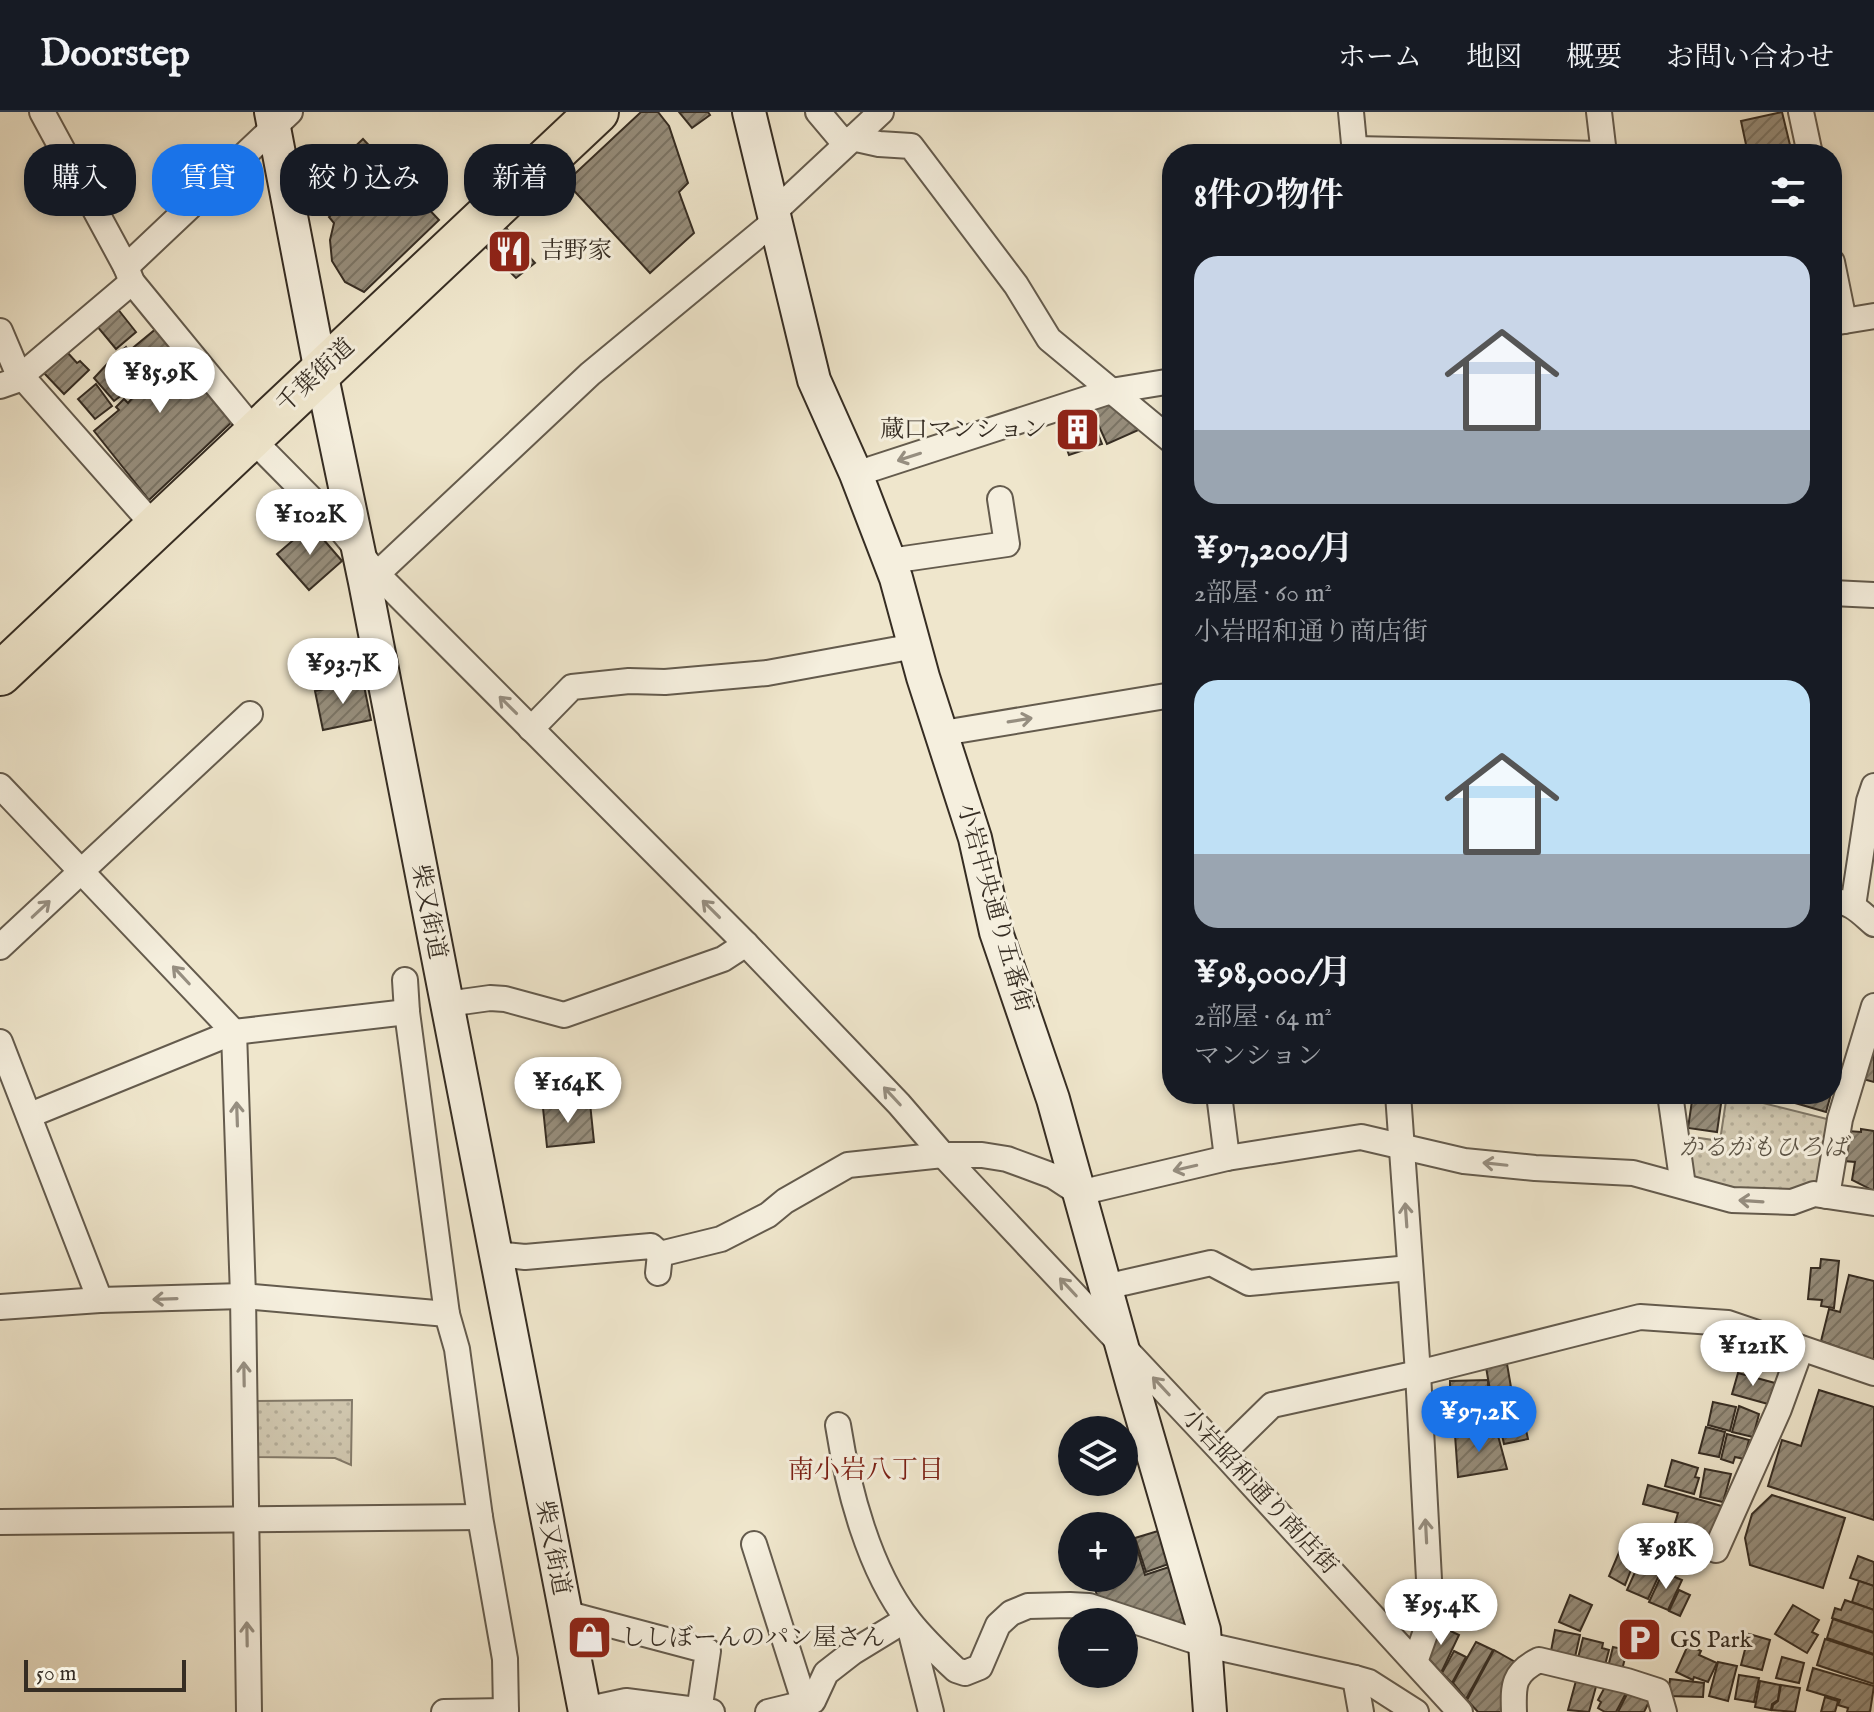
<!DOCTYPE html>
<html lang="ja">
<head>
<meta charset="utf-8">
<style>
	body { margin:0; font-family:"IM FELL English","Noto Serif JP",serif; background:#20242c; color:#f1f3f6; height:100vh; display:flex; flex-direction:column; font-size:30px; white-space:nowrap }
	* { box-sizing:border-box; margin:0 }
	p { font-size:26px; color:#9ea1a6 }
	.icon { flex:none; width:44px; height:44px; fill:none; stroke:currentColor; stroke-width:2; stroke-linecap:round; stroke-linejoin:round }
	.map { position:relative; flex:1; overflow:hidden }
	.sheet { position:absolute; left:1162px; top:32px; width:680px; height:960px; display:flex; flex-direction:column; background:#171b24; border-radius:32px; box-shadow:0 4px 12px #0003 }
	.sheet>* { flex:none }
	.guide { position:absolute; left:24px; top:32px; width:760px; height:72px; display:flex; gap:16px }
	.controls { position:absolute; left:1058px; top:1304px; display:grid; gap:16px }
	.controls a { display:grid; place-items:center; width:80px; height:80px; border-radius:50%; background:#171b24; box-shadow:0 4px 12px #0003; font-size:40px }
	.scale { position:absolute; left:24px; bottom:20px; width:162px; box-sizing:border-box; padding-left:8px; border:4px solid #362d23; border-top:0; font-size:22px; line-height:28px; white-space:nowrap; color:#362d23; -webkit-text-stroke:6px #f5efde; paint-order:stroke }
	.price { position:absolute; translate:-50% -68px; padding:0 18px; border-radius:28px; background:#fff; color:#222; font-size:26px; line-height:52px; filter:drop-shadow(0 2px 4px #0008) }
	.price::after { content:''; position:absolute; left:50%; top:48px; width:24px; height:18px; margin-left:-12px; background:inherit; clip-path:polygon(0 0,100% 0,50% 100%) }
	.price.current { background:#1a73e8; color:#fff }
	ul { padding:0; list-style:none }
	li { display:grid; align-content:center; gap:16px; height:424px; padding:0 32px }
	li span { display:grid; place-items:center; height:248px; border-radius:24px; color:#555 }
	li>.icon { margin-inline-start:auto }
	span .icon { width:144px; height:144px; fill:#fffc; stroke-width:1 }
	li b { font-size:34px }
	h2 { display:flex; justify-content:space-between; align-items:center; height:96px; padding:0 32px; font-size:34px }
	.chip { padding:0 28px; border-radius:32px; background:#171b24; box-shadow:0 4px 12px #0003; font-size:28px; line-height:72px }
	.chip.current { background:#1a73e8; color:#fff }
	header { display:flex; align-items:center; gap:48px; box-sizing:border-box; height:112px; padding:0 40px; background:#171b24; border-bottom:2px solid #363941 }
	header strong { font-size:38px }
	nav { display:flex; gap:44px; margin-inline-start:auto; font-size:28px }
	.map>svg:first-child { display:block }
	.park { fill:url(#park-dots); stroke:#837a69; stroke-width:2 }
	.building { fill:url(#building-hatch); stroke:#362d23; stroke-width:2 }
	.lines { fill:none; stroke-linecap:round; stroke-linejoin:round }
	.street-casing { stroke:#645b4d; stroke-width:28 }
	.secondary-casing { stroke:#362d23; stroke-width:36 }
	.highway-casing { stroke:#362d23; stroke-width:46 }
	.street { stroke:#f5efde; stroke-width:24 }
	.secondary { stroke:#f5efde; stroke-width:32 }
	.highway { stroke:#efe6cc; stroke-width:42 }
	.oneway { stroke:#968e80 }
	.labels { text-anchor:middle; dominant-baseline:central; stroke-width:6; stroke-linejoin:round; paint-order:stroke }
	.poi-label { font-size:24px; fill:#362d23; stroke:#f5efde; text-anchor:start }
	.street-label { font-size:24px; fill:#362d23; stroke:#f5efde }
	.park-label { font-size:24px; font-style:italic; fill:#5c5446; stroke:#f5efde }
	.neighbourhood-label { font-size:26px; fill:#7a1f14; stroke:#f5efde }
</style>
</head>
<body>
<header>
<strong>Doorstep</strong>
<nav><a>ホーム</a><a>地図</a><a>概要</a><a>お問い合わせ</a></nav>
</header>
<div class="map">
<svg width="1874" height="1600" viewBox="0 0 1874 1600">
	<defs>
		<pattern id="park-dots" width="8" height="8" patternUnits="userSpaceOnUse" patternTransform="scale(2)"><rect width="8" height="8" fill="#d0c7af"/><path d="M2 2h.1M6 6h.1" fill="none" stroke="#b3ab96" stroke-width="1.8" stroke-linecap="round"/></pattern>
		<pattern id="building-hatch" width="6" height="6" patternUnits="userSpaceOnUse" patternTransform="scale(2)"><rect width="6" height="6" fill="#968d7b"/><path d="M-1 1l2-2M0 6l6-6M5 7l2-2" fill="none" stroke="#7b7464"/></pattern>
	</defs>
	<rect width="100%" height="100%" fill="#efe6cc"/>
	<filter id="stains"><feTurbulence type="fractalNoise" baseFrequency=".0025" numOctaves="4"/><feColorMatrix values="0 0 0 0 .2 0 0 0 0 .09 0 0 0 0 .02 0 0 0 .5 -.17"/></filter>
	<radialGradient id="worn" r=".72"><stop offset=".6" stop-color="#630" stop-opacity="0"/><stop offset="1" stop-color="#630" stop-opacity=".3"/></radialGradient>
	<g class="park">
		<path d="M1727,982L1831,1008L1818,1068C1788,1093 1725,1074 1690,1064L1686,1024L1720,1029Z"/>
		<polygon points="352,1288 351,1353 335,1346 257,1345 257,1289"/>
	</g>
	<g class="building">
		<polygon points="641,0 658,0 669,14 688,71 679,80 694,121 650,161 566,70"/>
		<polygon points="679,0 708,0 710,3 692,16"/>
		<polygon points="1782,0 1790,33 1777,36 1778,42 1748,42 1741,9"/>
		<polygon points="363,27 439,108 364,180 345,170 332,149 330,128 334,111 329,105 346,88 324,64"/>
		<polygon points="507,117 514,124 512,126 535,151 516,166 486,135"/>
		<polygon points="117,196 136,220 116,237 96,213"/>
		<polygon points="157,216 233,309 149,388 94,319 119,298 116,295 124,287 128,291 135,283 133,279 136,277 113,252 122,244 119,241 126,235 129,239"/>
		<polygon points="67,240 77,251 80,249 89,258 64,282 44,261"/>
		<polygon points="108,251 130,277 114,289 94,266"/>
		<polygon points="96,272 112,294 95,307 78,287"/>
		<polygon points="1111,284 1143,316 1107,332 1089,292"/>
		<polygon points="1087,294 1102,332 1069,343 1055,303"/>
		<polygon points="311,413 342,449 309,478 277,442"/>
		<polygon points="363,569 371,608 323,618 315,579"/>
		<polygon points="1874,930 1874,970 1863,967"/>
		<polygon points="1693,982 1722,985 1717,1020 1688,1016"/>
		<polygon points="1797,982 1831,982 1826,1000 1795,991"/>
		<polygon points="590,991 594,1030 547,1035 543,996"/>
		<polygon points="1861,1017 1874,1019 1874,1079 1852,1068 1855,1050 1844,1049 1848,1019 1861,1020"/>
		<polygon points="1821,1147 1839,1149 1834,1196 1821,1194 1822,1188 1808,1187 1811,1156 1820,1156"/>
		<polygon points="1849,1163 1874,1169 1874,1248 1821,1229 1829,1197 1840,1200"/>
		<polygon points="1507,1252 1512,1281 1491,1284 1486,1255"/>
		<polygon points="1738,1261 1775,1271 1768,1292 1732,1282"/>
		<polygon points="1488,1268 1489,1316 1451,1317 1451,1304 1445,1304 1444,1289 1450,1289 1450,1269"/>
		<polygon points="1819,1278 1874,1295 1874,1408 1768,1374 1782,1328 1801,1334"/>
		<polygon points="1514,1281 1519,1302 1498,1308 1492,1287"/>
		<polygon points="1713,1290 1736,1295 1730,1319 1708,1313"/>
		<polygon points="1739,1294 1759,1302 1753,1325 1732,1320"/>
		<polygon points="1524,1309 1528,1327 1504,1332 1500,1314"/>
		<polygon points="1706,1315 1725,1320 1719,1345 1699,1341"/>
		<polygon points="1497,1320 1507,1357 1458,1365 1455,1323"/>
		<polygon points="1727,1322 1749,1328 1744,1347 1735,1345 1733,1351 1721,1347"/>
		<polygon points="1672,1348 1698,1356 1695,1365 1699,1366 1694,1382 1665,1374"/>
		<polygon points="1705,1357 1731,1362 1723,1390 1700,1385"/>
		<polygon points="1648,1373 1725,1395 1711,1428 1675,1411 1678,1401 1643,1392"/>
		<polygon points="1772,1383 1845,1406 1823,1476 1750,1453 1745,1426 1752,1402"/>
		<polygon points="1158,1419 1169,1452 1146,1460 1135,1426"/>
		<polygon points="1134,1427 1145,1463 1169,1455 1188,1514 1098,1487 1092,1466 1124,1466 1124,1430"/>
		<polygon points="1620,1438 1636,1445 1625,1473 1609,1464"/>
		<polygon points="1858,1444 1874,1450 1874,1474 1850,1466"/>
		<polygon points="1640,1449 1661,1459 1648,1487 1627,1478"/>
		<polygon points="1663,1460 1682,1468 1668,1498 1649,1490"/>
		<polygon points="1859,1469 1874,1474 1874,1498 1852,1490"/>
		<polygon points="1679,1478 1690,1483 1680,1504 1669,1499"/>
		<polygon points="1570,1483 1592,1493 1580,1519 1559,1510"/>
		<polygon points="1845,1488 1874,1498 1874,1520 1832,1506 1835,1496 1841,1498"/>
		<polygon points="1793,1493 1819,1508 1812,1520 1818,1523 1807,1541 1775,1522"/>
		<polygon points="1833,1507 1874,1521 1874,1542 1827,1526"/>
		<polygon points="1438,1513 1459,1523 1441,1561 1424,1541"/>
		<polygon points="1555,1518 1580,1523 1575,1545 1551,1539"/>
		<polygon points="1749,1522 1770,1528 1762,1558 1741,1553"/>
		<polygon points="1583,1526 1603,1531 1602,1536 1609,1538 1605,1553 1578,1546"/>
		<polygon points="1825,1527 1874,1543 1874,1572 1817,1553"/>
		<polygon points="1476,1530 1493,1538 1466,1587 1453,1571"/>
		<polygon points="1688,1533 1701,1539 1699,1543 1717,1551 1708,1570 1694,1565 1693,1568 1676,1560"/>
		<polygon points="1613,1535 1627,1538 1622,1558 1608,1555"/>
		<polygon points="1494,1538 1517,1551 1505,1600 1478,1600 1467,1588"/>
		<polygon points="1454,1539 1466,1545 1452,1571 1442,1561"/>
		<polygon points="1782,1545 1804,1551 1799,1571 1776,1566"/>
		<polygon points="1718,1550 1737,1554 1728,1589 1709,1584"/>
		<polygon points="1813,1556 1874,1574 1870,1600 1847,1600 1848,1596 1838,1593 1840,1588 1807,1578"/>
		<polygon points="1739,1563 1759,1566 1754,1590 1735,1587"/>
		<polygon points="1577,1565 1597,1571 1589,1600 1568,1598"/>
		<polygon points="1670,1567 1704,1571 1703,1585 1668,1584"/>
		<polygon points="1760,1569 1780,1573 1778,1588 1772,1592 1771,1598 1755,1595"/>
		<polygon points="1607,1571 1626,1581 1616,1600 1605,1600 1598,1596 1601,1590 1598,1588"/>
		<polygon points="1781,1573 1800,1576 1795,1600 1772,1598 1773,1593 1778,1589"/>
		<polygon points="1630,1576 1651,1586 1644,1600 1618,1600"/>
		<polygon points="1825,1585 1838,1589 1835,1600 1821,1600"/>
	</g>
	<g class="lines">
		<defs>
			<g id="street">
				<polyline points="42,0 126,155 132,170 256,321"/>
				<polyline points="818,0 845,32"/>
				<polyline points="1351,0 1355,42"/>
				<polyline points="1801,0 1810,42"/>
				<polyline points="852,26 879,32 911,34 1016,173 1049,227 1172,329"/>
				<polyline points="1354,37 1604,42 1599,0"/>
				<polyline points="774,100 881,0"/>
				<polyline points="1832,150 1844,209"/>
				<polyline points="126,155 290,0"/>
				<polyline points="1832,211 1874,204"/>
				<polyline points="0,219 17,259 156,416"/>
				<polyline points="21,264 132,170"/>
				<polyline points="0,274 23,266"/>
				<polyline points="251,326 338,414 377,462 746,832 899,992 943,1043 1223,1341 1460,1600"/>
				<polyline points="856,362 1111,279 1172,269"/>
				<polyline points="890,449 1007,432 1000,387"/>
				<polyline points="377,462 590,262 775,109"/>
				<polyline points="1832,481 1874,483"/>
				<polyline points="531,617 572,575 629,569 665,570 767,561 915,534"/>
				<polyline points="943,621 1172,583"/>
				<polyline points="0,674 234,920 243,1184 249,1600"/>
				<path d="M1832,789C1851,789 1860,800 1874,812"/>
				<polyline points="1853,794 1869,689 1874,674"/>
				<polyline points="0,835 250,602"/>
				<polyline points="405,868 407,900 447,1202 457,1237 480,1405 505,1547 506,1600"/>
				<polyline points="447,892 490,886 505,887 564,903 723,847 746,832"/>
				<polyline points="1874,894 1840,1007 1827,1084 1874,1091"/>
				<polyline points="0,930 100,1188"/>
				<polyline points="1219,982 1227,1046"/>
				<polyline points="1398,982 1418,1261 1431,1505 1415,1550"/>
				<polyline points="1670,982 1683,1074"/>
				<polyline points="30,1003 234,920 407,900"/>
				<polyline points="495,1142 525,1145 651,1134 660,1142"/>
				<polyline points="658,1161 660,1142 721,1127 768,1103 785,1089 848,1053 943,1043 982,1043 1007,1047 1053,1064 1079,1081 1227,1046 1361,1025 1464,1049 1535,1056 1633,1061 1732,1088 1792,1090 1814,1082 1827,1084"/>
				<polyline points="1105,1175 1211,1151 1249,1171 1410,1156"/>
				<polyline points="0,1195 100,1188 243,1184 447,1202"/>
				<path d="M838,1313C848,1377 869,1458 909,1509C923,1527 940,1543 956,1558L965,1561L980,1555L998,1513L1011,1501L1028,1494L1070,1493L1089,1494L1207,1533L1355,1566L1369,1570L1416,1600"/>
				<polyline points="1223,1341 1272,1293 1418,1261 1640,1205 1728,1211 1874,1261"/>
				<polyline points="0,1410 480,1405"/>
				<polyline points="754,1432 805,1592"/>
				<polyline points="1716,1438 1779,1297 1799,1242 1798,1235"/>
				<polyline points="565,1501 708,1539 699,1600"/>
				<polyline points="909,1513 931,1600"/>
				<polyline points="1355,1566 1361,1600"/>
				<polyline points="584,1598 626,1589 712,1600"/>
				<polyline points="444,1600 506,1599"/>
				<polyline points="768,1600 813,1589 826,1561 853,1540 907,1507"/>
				<path d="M1514,1600C1513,1573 1513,1561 1539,1548L1627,1569L1658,1579L1664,1600"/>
			</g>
			<g id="secondary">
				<polyline points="271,0 321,260 365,470 585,1600"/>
				<polyline points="749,0 814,268 856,362 896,466 923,565 975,726 996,820 1053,987 1133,1274 1204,1518 1210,1600"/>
			</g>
			<polyline id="highway" points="0,562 597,0"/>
		</defs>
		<use href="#street" class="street-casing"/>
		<use href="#secondary" class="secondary-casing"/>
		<use href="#highway" class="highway-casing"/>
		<use href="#street" class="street"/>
		<use href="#secondary" class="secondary"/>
		<use href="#highway" class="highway"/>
	</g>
	<defs><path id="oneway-shaft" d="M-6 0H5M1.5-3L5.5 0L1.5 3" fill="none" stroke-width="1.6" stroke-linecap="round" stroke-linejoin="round" transform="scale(2)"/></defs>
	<g class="oneway">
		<use href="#oneway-shaft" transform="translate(909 345) rotate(162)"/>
		<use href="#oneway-shaft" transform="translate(508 593) rotate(-135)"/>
		<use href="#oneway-shaft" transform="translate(1020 608) rotate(-9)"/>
		<use href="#oneway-shaft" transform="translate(41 797) rotate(-43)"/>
		<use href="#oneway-shaft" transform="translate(711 797) rotate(-135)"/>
		<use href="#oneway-shaft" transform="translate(181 863) rotate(-133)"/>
		<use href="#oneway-shaft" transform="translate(892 984) rotate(-133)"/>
		<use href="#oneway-shaft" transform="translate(237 1002) rotate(-92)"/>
		<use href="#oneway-shaft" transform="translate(1495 1052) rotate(-174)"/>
		<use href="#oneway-shaft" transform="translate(1185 1056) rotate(167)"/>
		<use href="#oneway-shaft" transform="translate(1751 1089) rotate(-176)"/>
		<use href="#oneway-shaft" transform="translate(1406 1103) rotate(-94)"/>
		<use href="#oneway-shaft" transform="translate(1068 1175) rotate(-133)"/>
		<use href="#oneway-shaft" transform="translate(165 1187) rotate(178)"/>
		<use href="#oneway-shaft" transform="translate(244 1262) rotate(-91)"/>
		<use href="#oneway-shaft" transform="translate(1161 1274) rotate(-133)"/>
		<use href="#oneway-shaft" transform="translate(1426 1419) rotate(-93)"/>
		<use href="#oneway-shaft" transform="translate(247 1522) rotate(-91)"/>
	</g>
	<defs>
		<symbol id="restaurant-square" viewBox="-11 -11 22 22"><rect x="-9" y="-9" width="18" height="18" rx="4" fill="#8f2418" stroke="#f5efde"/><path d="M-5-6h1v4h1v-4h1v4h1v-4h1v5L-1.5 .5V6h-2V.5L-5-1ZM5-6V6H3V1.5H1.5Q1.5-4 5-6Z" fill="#fff"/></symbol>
		<symbol id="building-square" viewBox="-11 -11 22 22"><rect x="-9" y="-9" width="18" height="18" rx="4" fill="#8f2418" stroke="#f5efde"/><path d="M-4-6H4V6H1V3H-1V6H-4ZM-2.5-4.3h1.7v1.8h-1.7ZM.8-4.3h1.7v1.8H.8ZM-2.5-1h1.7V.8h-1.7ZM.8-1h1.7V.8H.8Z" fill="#fff"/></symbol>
		<symbol id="shop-square" viewBox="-11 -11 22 22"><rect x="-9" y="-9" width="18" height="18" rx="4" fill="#8f2418" stroke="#f5efde"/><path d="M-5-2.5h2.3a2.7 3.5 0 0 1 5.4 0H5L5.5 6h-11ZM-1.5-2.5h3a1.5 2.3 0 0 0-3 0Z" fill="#fff"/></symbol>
		<symbol id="parking-square" viewBox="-11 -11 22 22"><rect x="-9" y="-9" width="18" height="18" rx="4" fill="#8f2418" stroke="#f5efde"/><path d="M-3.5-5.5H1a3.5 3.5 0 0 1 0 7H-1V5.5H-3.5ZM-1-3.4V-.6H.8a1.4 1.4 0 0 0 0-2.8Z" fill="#fff"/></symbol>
	</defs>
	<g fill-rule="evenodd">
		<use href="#restaurant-square" x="484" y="114" width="51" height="51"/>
		<use href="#building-square" x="1052" y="292" width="51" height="51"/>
		<use href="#shop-square" x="564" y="1500" width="51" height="51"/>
		<use href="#parking-square" x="1614" y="1502" width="51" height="51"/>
	</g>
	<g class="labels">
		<g class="poi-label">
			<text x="540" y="139">吉野家</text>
			<text x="1047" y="318" text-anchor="end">蔵口マンション</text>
			<text x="621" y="1526">ししぼーんのパン屋さん</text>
			<text x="1670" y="1528">GS Park</text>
		</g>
		<g class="street-label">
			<text transform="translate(316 264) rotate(-43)">千葉街道</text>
			<text transform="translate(994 796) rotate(74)">小岩中央通り五番街</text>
			<text transform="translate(428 800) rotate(79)">柴又街道</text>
			<text transform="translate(1259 1380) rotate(47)">小岩昭和通り商店街</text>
			<text transform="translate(552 1436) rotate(79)">柴又街道</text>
		</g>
		<g class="park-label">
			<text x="1763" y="1036">かるがもひろば</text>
		</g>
		<g class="neighbourhood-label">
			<text x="866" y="1358">南小岩八丁目</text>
		</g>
	</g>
	<rect width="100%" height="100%" filter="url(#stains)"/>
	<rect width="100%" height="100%" fill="url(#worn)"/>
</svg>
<div class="controls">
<a><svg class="icon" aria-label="layers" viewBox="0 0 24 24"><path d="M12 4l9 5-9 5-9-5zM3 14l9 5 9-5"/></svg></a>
<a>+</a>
<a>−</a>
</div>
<div class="scale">50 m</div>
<b class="price" style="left:160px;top:303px">¥85.9K</b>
<b class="price" style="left:310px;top:445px">¥102K</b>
<b class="price" style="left:343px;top:594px">¥93.7K</b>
<b class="price" style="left:568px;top:1013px">¥164K</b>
<b class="price" style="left:1753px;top:1276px">¥121K</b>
<b class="price current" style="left:1479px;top:1342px">¥97.2K</b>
<b class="price" style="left:1666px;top:1479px">¥98K</b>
<b class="price" style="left:1441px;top:1535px">¥95.4K</b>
<div class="guide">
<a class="chip">購入</a>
<a class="chip current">賃貸</a>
<a class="chip">絞り込み</a>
<a class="chip">新着</a>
</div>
<section class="sheet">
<h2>8件の物件<svg class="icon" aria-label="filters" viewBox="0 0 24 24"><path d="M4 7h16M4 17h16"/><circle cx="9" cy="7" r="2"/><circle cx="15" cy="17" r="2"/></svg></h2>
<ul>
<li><span style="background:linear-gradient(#c9d6e8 70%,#9aa5b1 0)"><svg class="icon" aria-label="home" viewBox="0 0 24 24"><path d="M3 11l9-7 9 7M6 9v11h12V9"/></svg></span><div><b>¥97,200/月</b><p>2部屋 · 60 m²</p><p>小岩昭和通り商店街</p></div></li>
<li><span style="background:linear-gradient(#bfe0f5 70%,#9aa5b1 0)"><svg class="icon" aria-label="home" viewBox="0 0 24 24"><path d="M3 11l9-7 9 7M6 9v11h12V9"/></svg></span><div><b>¥98,000/月</b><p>2部屋 · 64 m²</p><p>マンション</p></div></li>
</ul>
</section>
</div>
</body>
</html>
